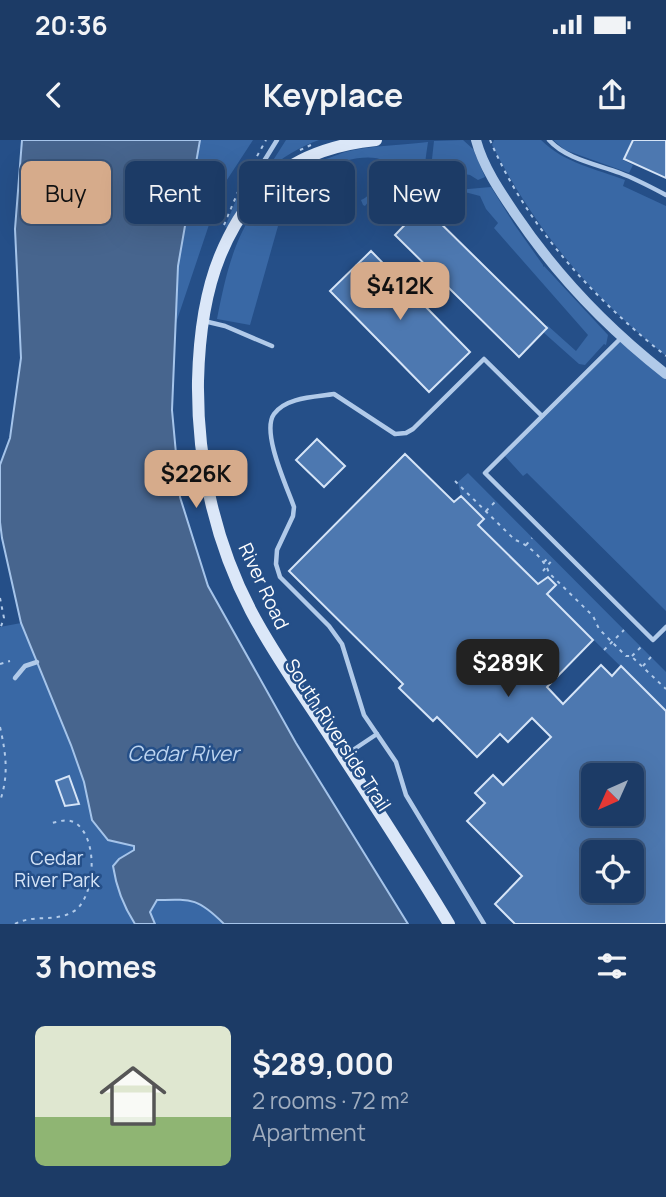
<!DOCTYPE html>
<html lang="en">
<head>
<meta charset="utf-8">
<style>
	body { margin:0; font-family:Manrope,sans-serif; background:#29466f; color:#f1f3f6; height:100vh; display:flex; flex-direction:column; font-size:26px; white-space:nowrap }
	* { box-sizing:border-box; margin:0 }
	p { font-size:23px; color:#a0adbf }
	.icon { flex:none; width:38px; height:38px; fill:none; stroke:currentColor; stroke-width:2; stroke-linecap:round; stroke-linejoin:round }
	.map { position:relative; height:784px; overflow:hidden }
	.panel { display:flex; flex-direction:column; background:#1c3b66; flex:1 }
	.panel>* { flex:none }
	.banner { position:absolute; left:21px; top:21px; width:625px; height:63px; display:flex; gap:14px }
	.needle { width:46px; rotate:225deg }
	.fabs { position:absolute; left:581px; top:623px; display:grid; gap:14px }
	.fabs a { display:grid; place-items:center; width:63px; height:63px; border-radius:10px; background:#1c3b66; box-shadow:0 7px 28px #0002,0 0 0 2px #3a557a; font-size:35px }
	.price { position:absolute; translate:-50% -60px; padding:0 16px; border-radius:14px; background:#d6ab8b; color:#111; font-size:23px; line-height:46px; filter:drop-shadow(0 2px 4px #0008) }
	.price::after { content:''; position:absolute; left:50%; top:42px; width:21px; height:16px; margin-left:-10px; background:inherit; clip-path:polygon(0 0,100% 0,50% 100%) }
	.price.current { background:#222; color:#fff }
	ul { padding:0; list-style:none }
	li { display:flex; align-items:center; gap:21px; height:175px; padding:0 35px }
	li span { display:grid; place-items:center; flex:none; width:196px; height:140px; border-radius:10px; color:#555 }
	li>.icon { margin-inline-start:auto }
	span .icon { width:84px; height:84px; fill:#fffc; stroke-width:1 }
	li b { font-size:30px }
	h2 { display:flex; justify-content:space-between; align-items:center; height:84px; padding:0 35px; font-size:30px }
	.chip { padding:0 24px; border-radius:10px; background:#1c3b66; box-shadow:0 7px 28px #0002,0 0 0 2px #3a557a; font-size:24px; line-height:63px }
	.chip.current { background:#d6ab8b; color:#111 }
	.status { display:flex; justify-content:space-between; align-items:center; height:49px; padding:0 35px; background:#1c3b66; direction:ltr }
	.status svg { height:19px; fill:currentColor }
	header { display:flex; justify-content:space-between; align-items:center; height:91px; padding:0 35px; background:#1c3b66; font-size:32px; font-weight:700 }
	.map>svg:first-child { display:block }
	.green { fill:#3968a5 }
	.water { fill:#47658e; stroke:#a5c4ea; stroke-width:2 }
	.building { fill:#4d78b0; stroke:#d5e4f7; stroke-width:2; fill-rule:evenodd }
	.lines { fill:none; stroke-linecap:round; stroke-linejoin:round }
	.path { stroke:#b1cae9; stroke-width:2; stroke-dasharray:3.5 5; stroke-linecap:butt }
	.service { stroke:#b1cae9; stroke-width:4.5 }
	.tertiary { stroke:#b1cae9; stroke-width:10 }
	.secondary { stroke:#dbe7f8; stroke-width:12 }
	.labels { text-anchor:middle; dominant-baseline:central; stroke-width:5; stroke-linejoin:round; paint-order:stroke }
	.street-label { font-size:19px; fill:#fff; stroke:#254f88 }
	.park-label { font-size:19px; fill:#d5e4f7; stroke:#254f88 }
	.water-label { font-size:21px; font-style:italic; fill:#bcd4f0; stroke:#254f88 }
</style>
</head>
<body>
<div class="status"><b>20:36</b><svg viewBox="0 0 49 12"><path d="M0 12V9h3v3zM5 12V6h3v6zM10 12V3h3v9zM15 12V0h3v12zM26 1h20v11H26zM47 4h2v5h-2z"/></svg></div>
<header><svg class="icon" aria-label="back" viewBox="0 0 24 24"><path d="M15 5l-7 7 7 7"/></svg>Keyplace<svg class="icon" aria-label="share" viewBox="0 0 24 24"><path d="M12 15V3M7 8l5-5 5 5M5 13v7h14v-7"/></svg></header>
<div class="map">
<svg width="666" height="784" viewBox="0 0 666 784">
	<rect width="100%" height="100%" fill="#254f88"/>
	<g class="green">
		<polygon points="200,0 253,0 221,49 176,183 178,126"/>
		<path d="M286,0H319C299,7 282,18 266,31C259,36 253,45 245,47L243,45L272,22Z"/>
		<polygon points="463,0 473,9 485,37 478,40 470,35 459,33 459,31 451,30 451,26 439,25 438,38 464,42 451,44 437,40 431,28 434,1"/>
		<path d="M494,0H541C564,23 596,29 625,40L623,46L666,66V216C591,156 536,91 492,5Z"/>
		<polygon points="553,0 632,0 623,20 633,25 629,33 565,10"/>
		<path d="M428,2C425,24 421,33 440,48C428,47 423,37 419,27L405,25L400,28L392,22L386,39L365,66L363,65L361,60C374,55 383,35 385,21C370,13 343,20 328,27L332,35L320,43L304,39L288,50L271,68L282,72L250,185L217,179C229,117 243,59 304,28C317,21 333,17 342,13C362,6 405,5 428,2Z"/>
		<polygon points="491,47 514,84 543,125 543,127 544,126 608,195 606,205 604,204 585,225 579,224 543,192 547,185 576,211 588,195 494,88 498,83 486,69 480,56 457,50"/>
		<polygon points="240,50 252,51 227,88 225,87"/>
		<polygon points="621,198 666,234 666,471 527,333 523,336 503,314"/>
		<polygon points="468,333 666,532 666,571 547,454 556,445 548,437 538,444 478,385 484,379 461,356 458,342"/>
		<polygon points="21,483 71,605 84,642 92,680 118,703 134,705 134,710 115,742 135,784 0,784 0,487"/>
		<path d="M157,760C192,759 198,758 224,784H155L150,772Z"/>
	</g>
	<path class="water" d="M22,0H200L178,126L172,270L180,357L208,446L296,603L408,784H224C198,758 192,759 157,760L150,772L155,784H135C124,767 116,746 113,726L119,719L134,710V706L108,700L92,680L84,642L71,605L21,483L2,398L0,382V325L10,298L21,218L15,89Z"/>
	<g class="building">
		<polygon points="633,0 666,0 666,38 624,19"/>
		<polygon points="423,66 547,188 519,217 395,95"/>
		<polygon points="371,111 470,212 429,252 330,151"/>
		<polygon points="317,299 345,326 324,347 296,320"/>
		<path d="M405,314L454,362L461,356L484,379L478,385L538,444L548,437L556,445L547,454L593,500L547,547L563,564L601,525L612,536L621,526L666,571V784H515L495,764L522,736L467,681L485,663L475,653L493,635L503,645L551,597L532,578L508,602L500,594L477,617L437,577L433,581L399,548L403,544L289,431ZM593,635H632V674H593ZM593,712H632V751H593Z"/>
		<polygon points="69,636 79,664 65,666 56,641"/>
	</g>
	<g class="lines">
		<g class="path">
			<path d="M490,0C527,87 593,158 666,216"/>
			<polyline points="300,10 311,5"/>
			<polyline points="224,85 240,47 266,0"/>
			<path d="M455,341L515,400C528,404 545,420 549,433L593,476L599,489L626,516H631L666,549"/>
			<polyline points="486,371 496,361"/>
			<polyline points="526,405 532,398"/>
			<polyline points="544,422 550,416"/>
			<polyline points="543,431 553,419"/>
			<polyline points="0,458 4,478 0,489"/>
			<polyline points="604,510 624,490"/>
			<polyline points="632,516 641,507"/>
			<polyline points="0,524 10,521"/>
			<polyline points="643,526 651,517"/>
			<path d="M0,587C6,614 9,635 0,661"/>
			<path d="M15,784C35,773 58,784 77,769C95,752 98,701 77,684C69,678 60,681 52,683"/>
		</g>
		<g class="service">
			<path d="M549,0C566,19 596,24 620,33C636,39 651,47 666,55"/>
			<polyline points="261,26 277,0"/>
			<polyline points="204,181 225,186 272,206"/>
			<polyline points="621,198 485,333 653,500 666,487"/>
			<polyline points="15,538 25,526 37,522"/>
			<polyline points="344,616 377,594"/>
			<path d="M484,784L406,655L396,622L364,575L342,504L329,486L280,437L276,424L277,410L293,376L294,367C287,347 261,292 274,274C286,257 315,257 334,254L395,294L406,293L413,289L484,219L542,276"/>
		</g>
		<path class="tertiary" d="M476,0C483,27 501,53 516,75C558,137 607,188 666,234"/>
		<path class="secondary" d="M376,0C297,8 250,43 220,116C204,155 199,199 198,241C197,320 214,400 251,471C273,513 301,552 327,592C368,655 410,719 449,784"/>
	</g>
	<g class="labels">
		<g class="street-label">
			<text transform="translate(264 446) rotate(65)">River Road</text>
			<text transform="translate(338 595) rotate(57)">South Riverside Trail</text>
		</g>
		<g class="park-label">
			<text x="57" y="718">Cedar<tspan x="57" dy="22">River Park</tspan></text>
		</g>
		<g class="water-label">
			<text x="183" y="613">Cedar River</text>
		</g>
	</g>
</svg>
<div class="fabs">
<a><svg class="needle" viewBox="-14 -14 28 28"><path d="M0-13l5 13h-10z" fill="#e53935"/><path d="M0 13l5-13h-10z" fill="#a0adbf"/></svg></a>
<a><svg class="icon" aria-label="locate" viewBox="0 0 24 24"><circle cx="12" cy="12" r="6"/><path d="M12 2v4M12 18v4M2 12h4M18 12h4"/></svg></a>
</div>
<b class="price" style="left:400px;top:182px">$412K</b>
<b class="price" style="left:196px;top:370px">$226K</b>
<b class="price current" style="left:508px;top:559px">$289K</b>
<div class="banner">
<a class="chip current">Buy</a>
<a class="chip">Rent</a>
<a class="chip">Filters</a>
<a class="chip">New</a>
</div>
</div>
<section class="panel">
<h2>3 homes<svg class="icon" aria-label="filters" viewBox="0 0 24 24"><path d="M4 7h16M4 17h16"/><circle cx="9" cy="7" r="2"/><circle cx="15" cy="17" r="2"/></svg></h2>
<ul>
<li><span style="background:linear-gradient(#dfe7d0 65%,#8fb573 0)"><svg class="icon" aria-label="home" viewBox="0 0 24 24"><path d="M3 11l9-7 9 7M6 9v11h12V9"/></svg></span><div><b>$289,000</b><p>2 rooms · 72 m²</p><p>Apartment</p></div></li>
</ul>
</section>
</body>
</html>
